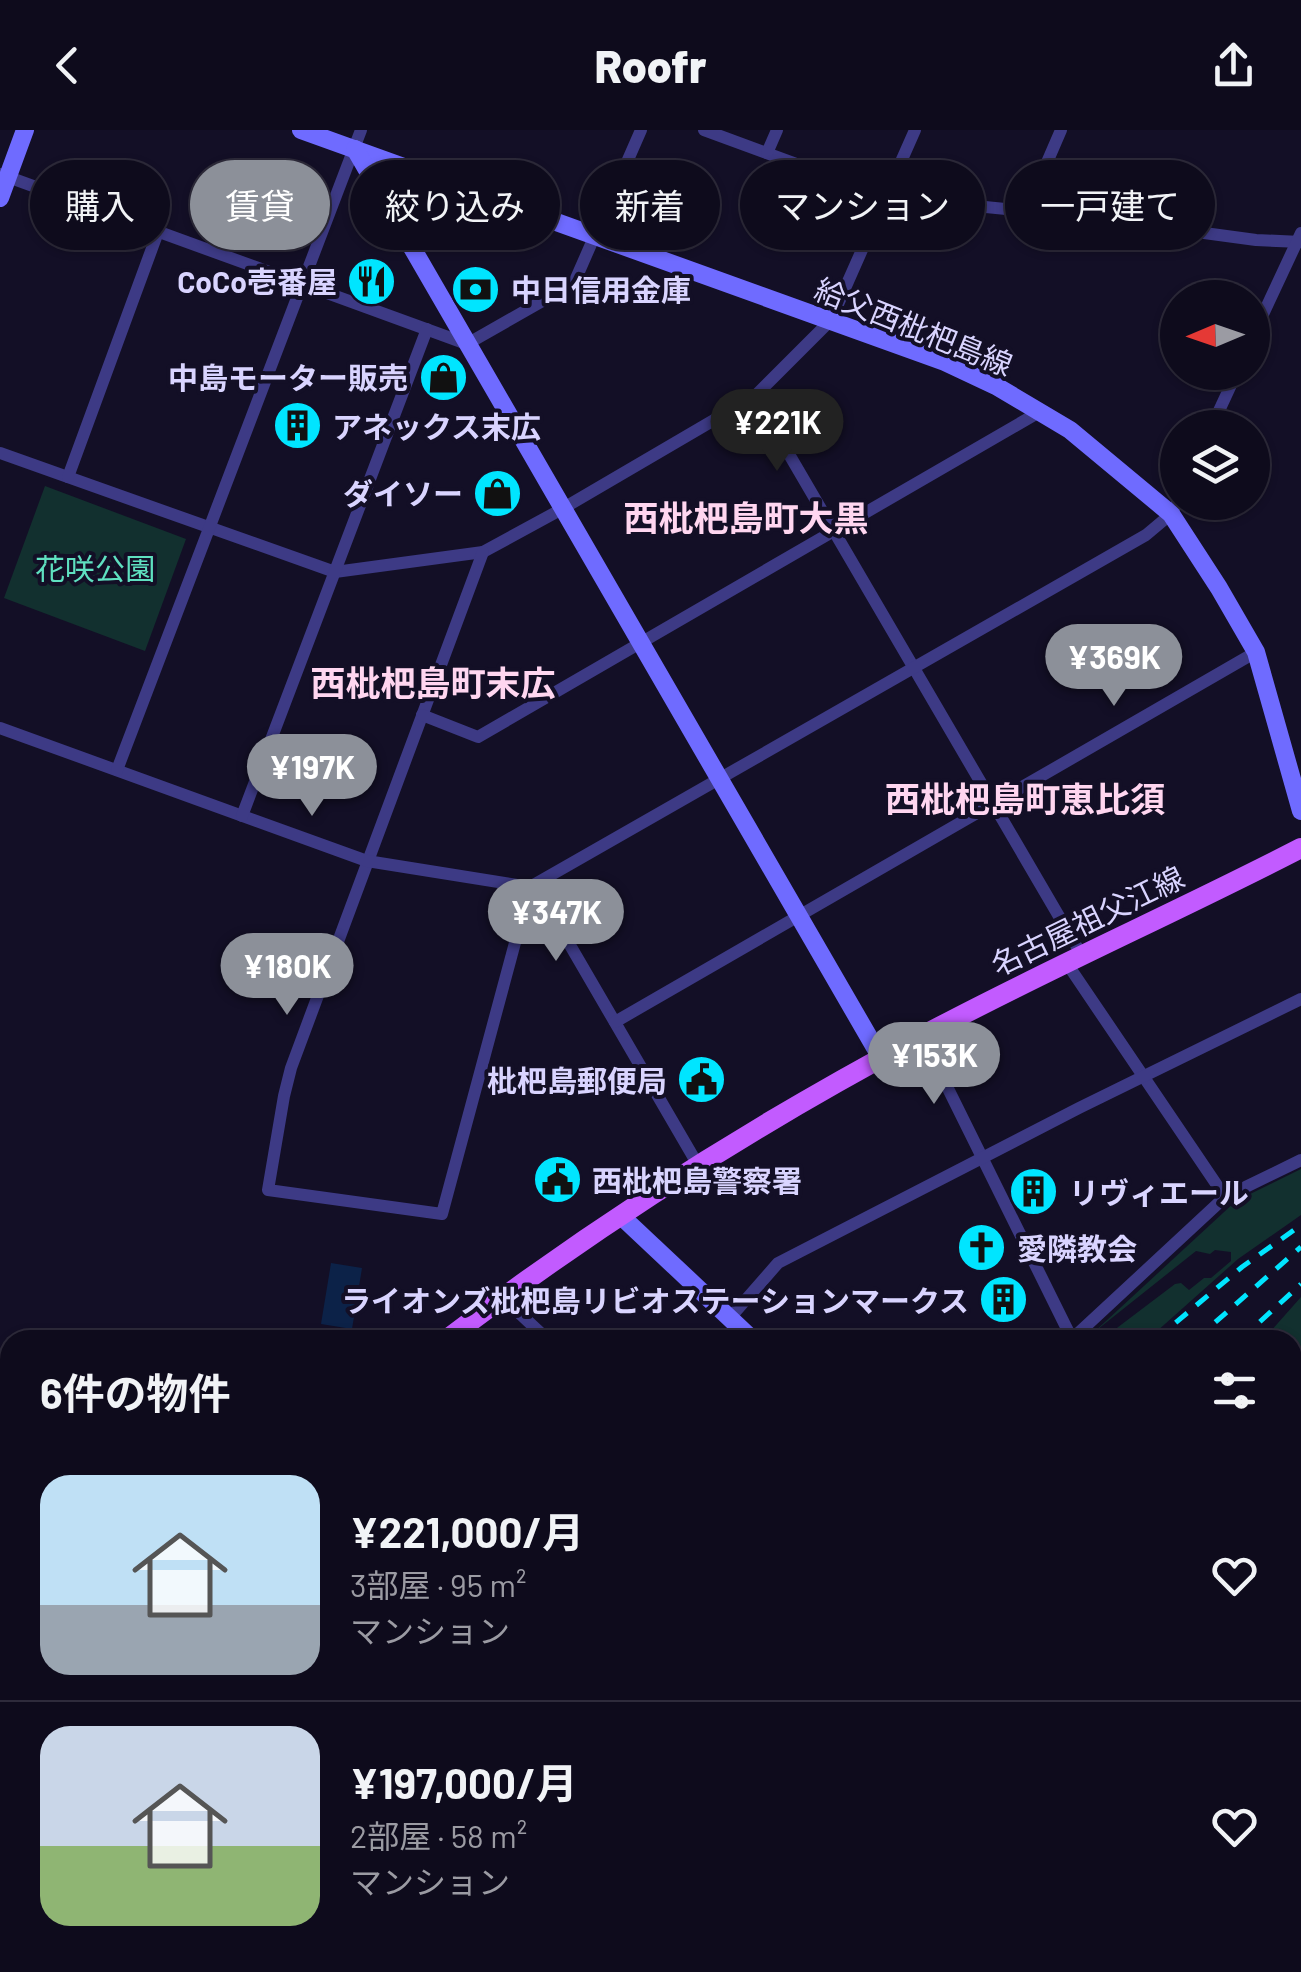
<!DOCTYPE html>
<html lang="ja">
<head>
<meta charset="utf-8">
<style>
	body { margin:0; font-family:Barlow,"Noto Sans JP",sans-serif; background:#171425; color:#f1f3f6; height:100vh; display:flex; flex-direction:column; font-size:38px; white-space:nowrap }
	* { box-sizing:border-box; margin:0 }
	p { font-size:32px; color:#9b9ba3 }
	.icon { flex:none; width:55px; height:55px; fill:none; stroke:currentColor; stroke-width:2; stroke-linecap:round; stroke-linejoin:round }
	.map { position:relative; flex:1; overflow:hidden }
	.side { position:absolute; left:0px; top:1200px; width:1302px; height:642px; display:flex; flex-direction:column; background:#0e0b1c; border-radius:30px 30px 0 0; box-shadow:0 2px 8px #0004,0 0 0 2px #2e2b3b }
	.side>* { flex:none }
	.top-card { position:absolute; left:30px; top:30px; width:1242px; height:90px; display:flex; gap:20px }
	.needle { width:65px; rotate:268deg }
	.buttons { position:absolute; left:1160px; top:150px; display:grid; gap:20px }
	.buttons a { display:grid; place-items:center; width:110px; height:110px; border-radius:50%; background:#0e0b1c; box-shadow:0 2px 8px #0004,0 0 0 2px #2e2b3b; font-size:50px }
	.price { position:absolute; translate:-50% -85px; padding:0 22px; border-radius:35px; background:#8c9099; color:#fff; font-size:32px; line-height:65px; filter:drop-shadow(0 2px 5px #0008) }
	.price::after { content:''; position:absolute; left:50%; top:60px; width:30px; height:22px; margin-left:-15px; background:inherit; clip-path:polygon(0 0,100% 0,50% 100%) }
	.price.selected { background:#222; color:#fff }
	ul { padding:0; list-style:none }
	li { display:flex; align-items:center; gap:30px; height:250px; padding:0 40px }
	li+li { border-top:2px solid #2e2b3b }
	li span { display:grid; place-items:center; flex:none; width:280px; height:200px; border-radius:30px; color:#555 }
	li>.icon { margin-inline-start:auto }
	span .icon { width:120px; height:120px; fill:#fffc; stroke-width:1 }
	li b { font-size:42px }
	h2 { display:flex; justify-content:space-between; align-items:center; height:120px; padding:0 40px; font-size:42px }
	.pill { padding:0 35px; border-radius:45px; background:#0e0b1c; box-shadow:0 2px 8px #0004,0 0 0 2px #2e2b3b; font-size:35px; line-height:90px }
	.pill.selected { background:#8c9099; color:#fff }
	header { display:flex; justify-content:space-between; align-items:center; height:130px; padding:0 40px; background:#0e0b1c; font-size:45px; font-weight:800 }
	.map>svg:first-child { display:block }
	.green { fill:#12302f }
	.water { fill:#0c2248 }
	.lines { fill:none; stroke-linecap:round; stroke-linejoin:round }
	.street { stroke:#3d3a85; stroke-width:12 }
	.secondary { stroke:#6f6bff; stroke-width:18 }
	.primary { stroke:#c25bff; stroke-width:20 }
	.rail { stroke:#00e5ff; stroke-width:5; stroke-dasharray:15 12; stroke-linecap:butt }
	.labels { text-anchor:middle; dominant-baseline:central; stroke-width:8; stroke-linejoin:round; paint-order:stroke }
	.poi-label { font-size:30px; font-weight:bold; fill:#d9d4ff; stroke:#130f26; text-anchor:end }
	.street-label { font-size:30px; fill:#d9d4ff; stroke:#130f26 }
	.park-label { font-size:30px; fill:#5fe0c0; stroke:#130f26 }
	.quarter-label { font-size:35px; font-weight:bold; fill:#ffd6f0; stroke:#130f26 }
</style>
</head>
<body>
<header><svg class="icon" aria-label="back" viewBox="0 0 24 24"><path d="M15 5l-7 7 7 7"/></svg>Roofr<svg class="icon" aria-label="share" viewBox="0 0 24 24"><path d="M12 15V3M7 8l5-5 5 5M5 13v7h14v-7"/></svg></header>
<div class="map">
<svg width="1301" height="1842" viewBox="0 0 1301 1842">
	<rect width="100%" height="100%" fill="#130f26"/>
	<g class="green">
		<polygon points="45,356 186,409 145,521 4,468"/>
		<polygon points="1301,1039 1301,1085 1238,1129 1147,1210 1101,1210 1175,1154 1181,1153 1189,1160 1204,1148 1211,1148 1231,1131 1231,1122 1215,1120 1210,1124 1196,1121 1093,1203 1236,1071"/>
		<polygon points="1301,1167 1301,1218 1293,1225 1292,1210 1263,1210"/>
		<polygon points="599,1832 677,1832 677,1833 669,1842 591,1842"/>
	</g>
	<polygon class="water" points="331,1133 362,1138 352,1199 321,1194"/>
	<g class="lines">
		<g class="street">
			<polyline points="704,0 886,67 1086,87 1256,110 1301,112"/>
			<polyline points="767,23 777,0"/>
			<polyline points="0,44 467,214 574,153 641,0"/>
			<polyline points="1026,81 1061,0"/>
			<polyline points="1252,208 1301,103"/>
			<polyline points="755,266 1081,824"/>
			<polyline points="1211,298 1237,242"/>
			<polyline points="0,323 335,442 483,422 562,379 755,266 831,190 915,0"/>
			<polyline points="68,347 158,102"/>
			<polyline points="483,422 291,938 284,966 268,1060 442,1084 530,757"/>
			<polyline points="422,585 478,607 1041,281"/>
			<polyline points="0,598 367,731 530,757 1146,405 1171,384 1178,371"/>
			<polyline points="117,640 361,0"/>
			<polyline points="242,686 427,199"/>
			<polyline points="535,755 698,1035"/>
			<polyline points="1066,832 1225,1067"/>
			<polyline points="615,892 1256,522"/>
			<polyline points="922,906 1072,1209 1225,1067 1301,1030"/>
			<polyline points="502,1167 548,1210"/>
			<polyline points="729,1189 778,1133 1079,978 1301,869"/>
			<polyline points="1292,1333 1301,1336"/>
			<polyline points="1292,1417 1301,1396"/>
			<polyline points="0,1720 10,1729"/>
			<polyline points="0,1792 10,1782"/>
			<polyline points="123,1832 134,1842"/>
			<polyline points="283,1832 293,1842"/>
			<polyline points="104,1842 114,1832"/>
			<polyline points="433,1842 441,1832"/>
		</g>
		<g class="secondary">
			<polyline points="301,0 945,232 996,256 1070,300 1171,384 1219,458 1256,522 1301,681"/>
			<polyline points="355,19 881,928"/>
			<polyline points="0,68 25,0"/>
			<polyline points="621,1086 753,1210"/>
			<polyline points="1292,1444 1297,1442 1301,1444"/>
			<polyline points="763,1832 764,1832"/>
		</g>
		<g class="primary">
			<path d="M446,1210C595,1096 755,995 920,907C1045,840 1175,783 1301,718"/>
			<polyline points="0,1603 10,1593"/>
		</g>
		<g class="rail">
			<polyline points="1155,1210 1242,1137 1301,1095"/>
			<polyline points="1195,1210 1301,1117"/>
			<polyline points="1240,1210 1301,1154"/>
			<polyline points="1292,1258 1301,1251"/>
			<polyline points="514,1842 522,1832"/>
			<polyline points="540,1842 549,1832"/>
			<polyline points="583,1842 590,1832"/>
			<polyline points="686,1842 694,1832"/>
		</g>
	</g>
	<defs>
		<symbol id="restaurant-disc" viewBox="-11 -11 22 22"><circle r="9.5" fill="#00e5ff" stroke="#130f26"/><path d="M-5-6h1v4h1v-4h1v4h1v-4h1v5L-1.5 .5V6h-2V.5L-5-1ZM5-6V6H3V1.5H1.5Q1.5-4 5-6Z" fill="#111"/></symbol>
		<symbol id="bank-disc" viewBox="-11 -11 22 22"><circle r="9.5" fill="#00e5ff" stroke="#130f26"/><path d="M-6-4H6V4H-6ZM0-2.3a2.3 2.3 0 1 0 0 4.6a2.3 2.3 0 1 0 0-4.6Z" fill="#111"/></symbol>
		<symbol id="shop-disc" viewBox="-11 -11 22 22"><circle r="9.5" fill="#00e5ff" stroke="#130f26"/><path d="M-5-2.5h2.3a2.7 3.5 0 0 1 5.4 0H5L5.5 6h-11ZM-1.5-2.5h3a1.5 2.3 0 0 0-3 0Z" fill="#111"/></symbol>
		<symbol id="building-disc" viewBox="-11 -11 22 22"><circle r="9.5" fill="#00e5ff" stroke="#130f26"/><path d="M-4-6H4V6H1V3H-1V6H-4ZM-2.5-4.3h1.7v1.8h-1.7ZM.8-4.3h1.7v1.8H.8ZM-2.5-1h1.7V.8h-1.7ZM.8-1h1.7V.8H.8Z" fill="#111"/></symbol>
		<symbol id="civic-disc" viewBox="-11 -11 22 22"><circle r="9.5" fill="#00e5ff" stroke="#130f26"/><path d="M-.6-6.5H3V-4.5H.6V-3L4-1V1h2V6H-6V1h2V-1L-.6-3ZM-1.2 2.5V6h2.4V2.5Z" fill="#111"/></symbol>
		<symbol id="church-disc" viewBox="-11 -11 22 22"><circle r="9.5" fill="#00e5ff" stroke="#130f26"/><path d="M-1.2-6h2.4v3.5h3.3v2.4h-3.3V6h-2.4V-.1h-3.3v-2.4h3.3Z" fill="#111"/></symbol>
	</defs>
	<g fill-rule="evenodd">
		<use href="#restaurant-disc" x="344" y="124" width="55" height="55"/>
		<use href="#bank-disc" x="448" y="132" width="55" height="55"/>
		<use href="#shop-disc" x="416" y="220" width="55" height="55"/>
		<use href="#building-disc" x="270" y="268" width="55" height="55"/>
		<use href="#shop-disc" x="470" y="336" width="55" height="55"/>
		<use href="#civic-disc" x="674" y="922" width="55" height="55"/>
		<use href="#civic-disc" x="530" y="1022" width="55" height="55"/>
		<use href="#building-disc" x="1006" y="1034" width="55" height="55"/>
		<use href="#church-disc" x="954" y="1090" width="55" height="55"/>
		<use href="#building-disc" x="976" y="1142" width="55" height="55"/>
	</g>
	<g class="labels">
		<g class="poi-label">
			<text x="337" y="151">CoCo壱番屋</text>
			<text x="511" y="159" text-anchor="start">中日信用金庫</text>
			<text x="408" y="247">中島モーター販売</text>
			<text x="332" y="296" text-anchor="start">アネックス末広</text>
			<text x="463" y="363">ダイソー</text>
			<text x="667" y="950">枇杷島郵便局</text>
			<text x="592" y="1050" text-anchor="start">西枇杷島警察署</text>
			<text x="1069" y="1062" text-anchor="start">リヴィエール</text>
			<text x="1017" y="1118" text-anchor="start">愛隣教会</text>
			<text x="969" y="1170">ライオンズ枇杷島リビオステーションマークス</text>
		</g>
		<g class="street-label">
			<text transform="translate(914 196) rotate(22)">給父西枇杷島線</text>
			<text transform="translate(1087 790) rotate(-26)">名古屋祖父江線</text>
		</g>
		<g class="park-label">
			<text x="95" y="438">花咲公園</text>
		</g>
		<g class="quarter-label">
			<text x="746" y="387">西枇杷島町大黒</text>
			<text x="433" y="552">西枇杷島町末広</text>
			<text x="1025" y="668">西枇杷島町恵比須</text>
		</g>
	</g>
</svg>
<div class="buttons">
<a><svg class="needle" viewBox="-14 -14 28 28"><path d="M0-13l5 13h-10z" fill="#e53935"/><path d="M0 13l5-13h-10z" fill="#9b9ba3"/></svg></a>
<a><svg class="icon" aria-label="layers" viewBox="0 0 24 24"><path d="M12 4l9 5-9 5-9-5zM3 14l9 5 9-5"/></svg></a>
</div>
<b class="price selected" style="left:777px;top:344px">¥221K</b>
<b class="price" style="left:1114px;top:579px">¥369K</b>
<b class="price" style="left:312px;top:689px">¥197K</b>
<b class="price" style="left:556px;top:834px">¥347K</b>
<b class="price" style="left:287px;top:888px">¥180K</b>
<b class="price" style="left:934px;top:977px">¥153K</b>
<div class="top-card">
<a class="pill">購入</a>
<a class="pill selected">賃貸</a>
<a class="pill">絞り込み</a>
<a class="pill">新着</a>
<a class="pill">マンション</a>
<a class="pill">一戸建て</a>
</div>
<section class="side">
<h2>6件の物件<svg class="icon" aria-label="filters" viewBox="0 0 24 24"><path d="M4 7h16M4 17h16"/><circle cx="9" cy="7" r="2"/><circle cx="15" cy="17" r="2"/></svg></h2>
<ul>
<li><span style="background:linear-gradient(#bfe0f5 65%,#9aa5b1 0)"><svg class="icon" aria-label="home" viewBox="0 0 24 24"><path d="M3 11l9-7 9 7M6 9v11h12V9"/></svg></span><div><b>¥221,000/月</b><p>3部屋 · 95 m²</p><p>マンション</p></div><svg class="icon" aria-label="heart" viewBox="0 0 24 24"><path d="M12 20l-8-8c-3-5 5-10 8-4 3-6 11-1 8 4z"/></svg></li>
<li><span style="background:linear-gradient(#c9d6e8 60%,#8fb573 0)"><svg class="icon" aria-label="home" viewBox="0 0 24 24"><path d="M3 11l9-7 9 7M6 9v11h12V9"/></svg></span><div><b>¥197,000/月</b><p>2部屋 · 58 m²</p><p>マンション</p></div><svg class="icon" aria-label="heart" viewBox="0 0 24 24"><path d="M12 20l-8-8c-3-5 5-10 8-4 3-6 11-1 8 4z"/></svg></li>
</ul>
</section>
</div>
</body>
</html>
